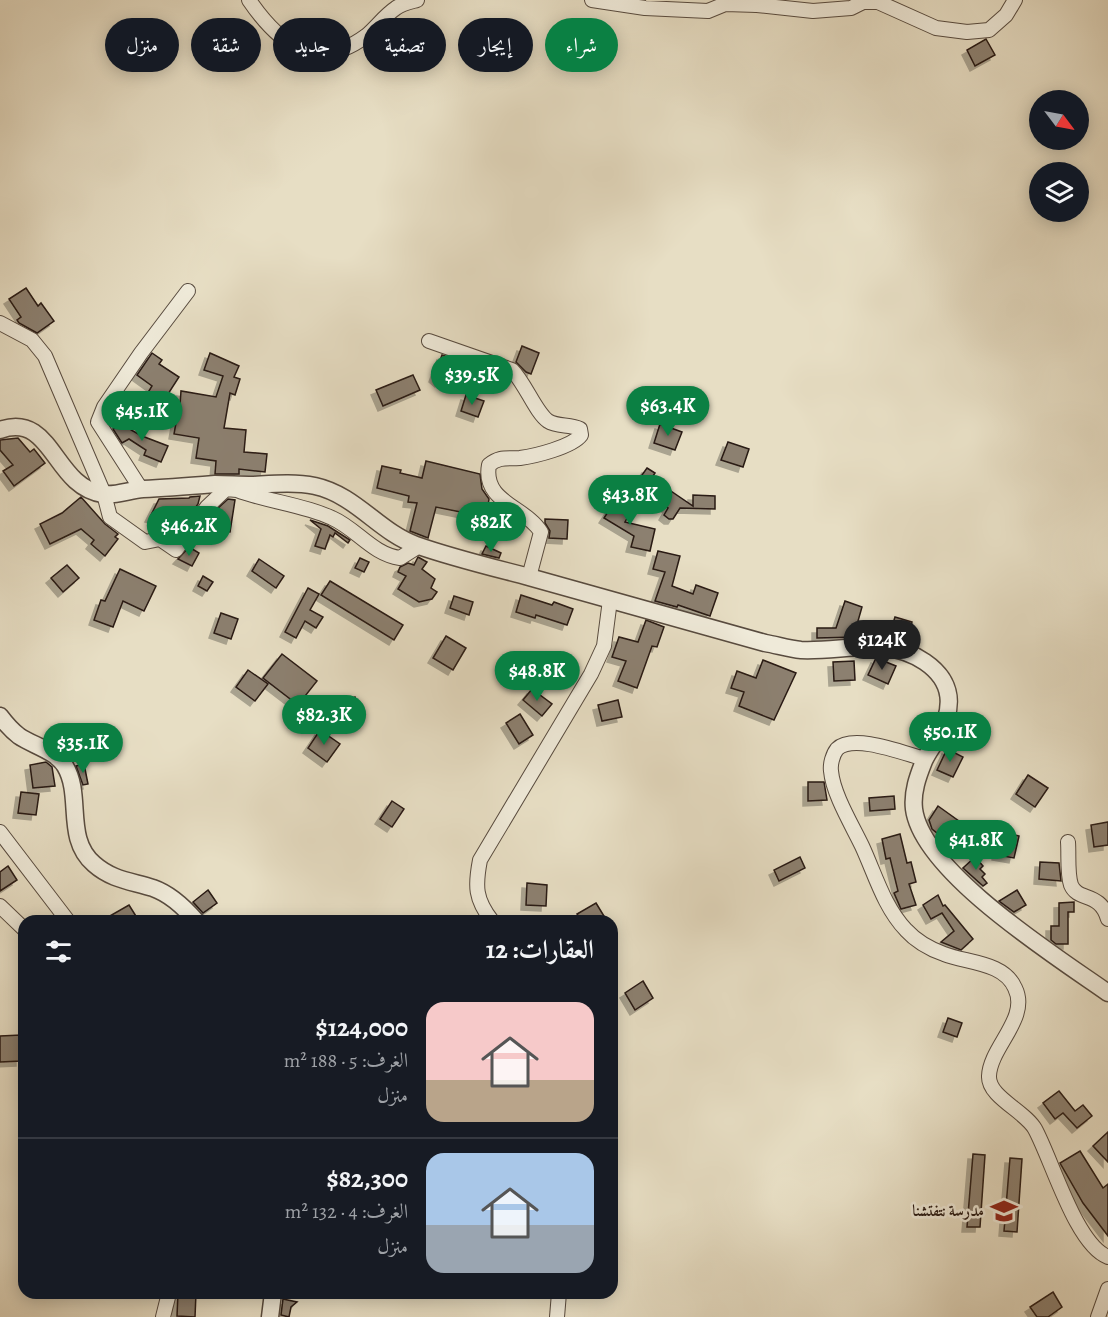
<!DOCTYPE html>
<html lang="ar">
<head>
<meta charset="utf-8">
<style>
	body { margin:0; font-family:Alegreya,Amiri,serif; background:#20242c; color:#f1f3f6; direction:rtl; height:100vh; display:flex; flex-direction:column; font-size:22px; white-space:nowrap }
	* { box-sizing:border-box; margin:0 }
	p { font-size:20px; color:#9ea1a6 }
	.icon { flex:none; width:33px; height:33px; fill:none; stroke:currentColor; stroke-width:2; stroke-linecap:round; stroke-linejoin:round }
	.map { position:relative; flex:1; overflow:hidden; direction:ltr }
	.panel { position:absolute; left:18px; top:915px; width:600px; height:384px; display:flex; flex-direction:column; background:#171b24; border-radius:18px; box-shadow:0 3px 15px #0003; direction:rtl }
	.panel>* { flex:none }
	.hud { position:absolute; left:18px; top:18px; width:600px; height:54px; direction:rtl; display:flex; gap:12px }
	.needle { width:39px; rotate:122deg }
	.fabs { position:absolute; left:1029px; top:90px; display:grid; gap:12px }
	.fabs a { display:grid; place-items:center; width:60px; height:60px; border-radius:50%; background:#171b24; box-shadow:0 3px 15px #0003; font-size:30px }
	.price { position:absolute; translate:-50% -51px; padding:0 14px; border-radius:21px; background:#0b8043; color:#fff; font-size:20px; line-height:39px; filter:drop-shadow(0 2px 3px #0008) }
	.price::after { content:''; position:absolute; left:50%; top:36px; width:18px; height:14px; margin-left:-9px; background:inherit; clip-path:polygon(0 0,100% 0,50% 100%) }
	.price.selected { background:#222; color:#fff }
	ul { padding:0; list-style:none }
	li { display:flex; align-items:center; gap:18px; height:150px; padding:0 24px }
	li+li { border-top:2px solid #363941 }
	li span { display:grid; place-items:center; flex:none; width:168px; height:120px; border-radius:18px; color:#555 }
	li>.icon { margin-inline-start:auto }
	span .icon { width:72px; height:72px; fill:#fffc; stroke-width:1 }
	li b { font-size:26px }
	h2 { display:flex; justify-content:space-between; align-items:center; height:72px; padding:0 24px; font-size:26px }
	.pill { padding:0 21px; border-radius:27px; background:#171b24; box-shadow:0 3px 15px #0003; font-size:21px; line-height:54px }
	.pill.selected { background:#0b8043; color:#fff }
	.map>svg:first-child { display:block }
	.building { fill:#8c806f; stroke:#291a13; stroke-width:1.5; filter:url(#shadow) }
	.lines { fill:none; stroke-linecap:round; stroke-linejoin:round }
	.minor-casing { stroke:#584b3f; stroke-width:16 }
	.tertiary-casing { stroke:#584b3f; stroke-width:19 }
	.minor { stroke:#efead9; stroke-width:14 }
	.tertiary { stroke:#efead9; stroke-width:16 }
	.labels { text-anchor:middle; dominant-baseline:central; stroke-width:5; stroke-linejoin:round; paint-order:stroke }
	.poi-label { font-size:16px; font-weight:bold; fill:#291a13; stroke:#efead9; text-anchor:end }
</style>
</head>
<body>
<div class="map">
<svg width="1108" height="1317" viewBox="0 0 1108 1317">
	<defs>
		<filter id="shadow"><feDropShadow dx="-5" dy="5" stdDeviation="0" flood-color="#0004"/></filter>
	</defs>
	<rect width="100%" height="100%" fill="#e7dec4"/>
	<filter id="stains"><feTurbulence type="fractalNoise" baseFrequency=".00333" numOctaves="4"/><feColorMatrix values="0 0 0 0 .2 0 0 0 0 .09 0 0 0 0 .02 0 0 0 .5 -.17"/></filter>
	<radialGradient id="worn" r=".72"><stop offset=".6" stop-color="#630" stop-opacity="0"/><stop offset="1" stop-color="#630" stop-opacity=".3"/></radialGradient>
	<g class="building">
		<polygon points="986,39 995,55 975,66 967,50"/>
		<polygon points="26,288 38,306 41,303 54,321 37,333 19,323 17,320 21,317 9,299"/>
		<polygon points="522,346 539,353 531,374 526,372 516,362"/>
		<polygon points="152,353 162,360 159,364 179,377 159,408 144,399 152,386 137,375"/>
		<polygon points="210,353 239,366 234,377 240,379 235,395 230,393 224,428 246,430 244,452 267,454 265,472 239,469 239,474 215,474 216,461 196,458 199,438 174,434 177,417 179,418 181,391 216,397 223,376 204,370"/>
		<polygon points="442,355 486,371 483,381 449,371 440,382 434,377"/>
		<polygon points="413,375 420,390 383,406 376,390"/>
		<polygon points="466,395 484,401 478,417 461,411"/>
		<polygon points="126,421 131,430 142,436 168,446 161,462 144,455 146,450 129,439 122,443 113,429"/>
		<polygon points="660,424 682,432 675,450 654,443"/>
		<polygon points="18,438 30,452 34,449 45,463 14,486 3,471 13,465 0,450 0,440"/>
		<polygon points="728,442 749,449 743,467 721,460"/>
		<polygon points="426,461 480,474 482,489 489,499 486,517 436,507 428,538 410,531 417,503 408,502 409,496 377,488 382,466 401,470 400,473 422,478"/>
		<polygon points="647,468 655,473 653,476 667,485 665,487 693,506 693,495 715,496 715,509 680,508 673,519 669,519 664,515 668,508 649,493 651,491 637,482"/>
		<polygon points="200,496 198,504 183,525 150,517 159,499 189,498 190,497"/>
		<polygon points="81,497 105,524 118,534 115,537 118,539 105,556 91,544 94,540 81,529 50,544 40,524 62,513"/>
		<polygon points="617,498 633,508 625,522 655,529 650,551 631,547 634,536 604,518"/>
		<polygon points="228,499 235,500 230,532 213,530 216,510"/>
		<polygon points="545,519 568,520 567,539 549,538 550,531 545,523"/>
		<polygon points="310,520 328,526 350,540 348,543 335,533 333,537 330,535 325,549 315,546 321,529"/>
		<polygon points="486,546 501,553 499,558 482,554"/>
		<polygon points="189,547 199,553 192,566 178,559"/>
		<polygon points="658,551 680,556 672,586 693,594 696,585 718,593 710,616 678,605 677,607 655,601 665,572 653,569"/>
		<polygon points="418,557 427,562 422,569 435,579 431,588 437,592 432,599 419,602 398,589 406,576 398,572 400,567 408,563 414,565"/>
		<polygon points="360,558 369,562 364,572 355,568"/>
		<polygon points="259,559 284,576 276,588 252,571"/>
		<polygon points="67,565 79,578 63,592 51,578"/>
		<polygon points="120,569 156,586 144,611 123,601 113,627 94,620 101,600 105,601"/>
		<polygon points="203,576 213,582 207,591 198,586"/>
		<polygon points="330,581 403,625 394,640 321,595"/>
		<polygon points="308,588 319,594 310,610 323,617 316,628 305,621 296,638 285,632"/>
		<polygon points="521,595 552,605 554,602 573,609 567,625 536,615 535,618 516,612"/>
		<polygon points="454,596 473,602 469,615 450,608"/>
		<polygon points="845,601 862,607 856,628 856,637 817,638 817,628 836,628"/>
		<polygon points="221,613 238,619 231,639 214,633"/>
		<polygon points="895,617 912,622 907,638 890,633"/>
		<polygon points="646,620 664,627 657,647 652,646 637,688 618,681 626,661 612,657 619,637 638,642"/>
		<polygon points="446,636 466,648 453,670 433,658"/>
		<polygon points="282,654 317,681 298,705 263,678"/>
		<polygon points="876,658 896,666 888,684 868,675"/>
		<polygon points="763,660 796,673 774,720 739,706 744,692 731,688 737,671 756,678"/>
		<polygon points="854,661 855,680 834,681 833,662"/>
		<polygon points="248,670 268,684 255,701 236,687"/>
		<polygon points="532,689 552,704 542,716 523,700"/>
		<polygon points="355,697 360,712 332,723 326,707"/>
		<polygon points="618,700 622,717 602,721 598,705"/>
		<polygon points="520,714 533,735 519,744 506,723"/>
		<polygon points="320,730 340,744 327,762 308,748"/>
		<polygon points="947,749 963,757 953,777 937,770"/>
		<polygon points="46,762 52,767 55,786 33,788 30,765"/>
		<polygon points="84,764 88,784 83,785 76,766"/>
		<polygon points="1028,775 1048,788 1035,807 1016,794"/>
		<polygon points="808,782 824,782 827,800 808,801"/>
		<polygon points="21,792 39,794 36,815 18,813"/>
		<polygon points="894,796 895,809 870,811 869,798"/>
		<polygon points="392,801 404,809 392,827 380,819"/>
		<polygon points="938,806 970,829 958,846 952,845 932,829 929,820"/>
		<polygon points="1108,822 1108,845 1094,847 1091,825"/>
		<polygon points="1002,832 1019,836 1014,858 997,855"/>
		<polygon points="900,834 907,863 911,862 916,882 909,884 916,905 901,909 894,893 898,891 890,858 886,859 882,839"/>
		<polygon points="800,857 805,868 779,881 774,870"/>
		<polygon points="975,857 983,866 980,869 985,874 982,877 987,883 983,886 963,868"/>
		<polygon points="1040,862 1059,863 1061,881 1039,879"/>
		<polygon points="8,866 17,880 0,891 0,872"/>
		<polygon points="527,883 547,885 546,906 526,905"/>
		<polygon points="208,890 217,903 203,913 193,902"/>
		<polygon points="1017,890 1026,905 1014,912 999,901"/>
		<polygon points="938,895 943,906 945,905 973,939 961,950 941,942 954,931 942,913 931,919 923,905"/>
		<polygon points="1074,902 1074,912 1068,912 1068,944 1056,944 1051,940 1051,926 1059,926 1059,903"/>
		<polygon points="596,903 607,921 582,921 577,914"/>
		<polygon points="129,905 139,921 101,921"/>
		<polygon points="643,981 653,998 635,1010 625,993"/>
		<polygon points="948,1018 962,1023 957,1037 943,1032"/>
		<polygon points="21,1035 21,1061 0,1062 0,1036"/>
		<polygon points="1059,1091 1075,1111 1083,1105 1092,1116 1077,1128 1063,1113 1055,1119 1043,1103"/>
		<polygon points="1108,1132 1108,1162 1093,1146"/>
		<polygon points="1080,1151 1103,1188 1108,1184 1108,1236 1083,1203 1060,1163"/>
		<polygon points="973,1154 985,1155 980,1227 967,1227"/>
		<polygon points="1010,1158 1022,1159 1017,1232 1004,1231"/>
		<polygon points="1053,1292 1062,1307 1048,1317 1037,1317 1030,1307"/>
		<polygon points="178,1293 196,1293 195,1317 177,1316"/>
		<polygon points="283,1299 297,1302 291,1307 289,1317 281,1315"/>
	</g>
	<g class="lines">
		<defs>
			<g id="minor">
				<path d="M249,0C279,44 316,73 366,36C376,28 384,16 396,8C401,4 410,2 417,0"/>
				<polyline points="592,0 645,8 708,11 725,4 757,5 764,2"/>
				<polyline points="757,5 813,11 851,8 863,2 878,2 936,28 967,32 989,30 1006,15 1015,0"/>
				<path d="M0,323L32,340L45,356L104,494L110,517L145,542L160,539L176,550L207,507L226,489L237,490C268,502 302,504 332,518C357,529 372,554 400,558L419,546"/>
				<path d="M429,341L512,370C525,383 536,413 548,421C557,427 570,424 580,429L581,435C572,447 535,456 520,458C507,459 500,456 489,465C482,502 526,507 541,532L529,577"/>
				<polyline points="141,489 98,422 104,407 141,353 188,291"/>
				<path d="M925,759C905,754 854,733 837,749C833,754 830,764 831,771C833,794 852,825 862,846C875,874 884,907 906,930C916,941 930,949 944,954C967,963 1004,962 1015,988C1030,1018 990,1047 989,1076C988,1097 1025,1111 1035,1129C1052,1160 1076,1245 1108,1257"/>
				<polyline points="0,832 68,921"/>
				<path d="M1068,842C1069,855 1067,873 1071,885C1078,902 1100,891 1108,919"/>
				<polyline points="0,906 24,929"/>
				<path d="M492,921C475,899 475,886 480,860L591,674L604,646L610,600"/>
				<polyline points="163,1317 169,1293"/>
				<polyline points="557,1317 559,1293"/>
				<polyline points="1098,1317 1108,1289"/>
			</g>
			<g id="tertiary">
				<path d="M0,430C53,411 53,487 103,494C115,496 130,490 143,489C167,488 191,486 215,484C227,484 240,485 252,485C273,484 294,482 315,486C356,495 379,532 416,545C453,558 491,567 529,577C608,599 687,621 765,643C777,645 789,649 801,650C844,652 887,636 925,662C954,682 954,708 938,737C934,745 928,752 924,761C918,776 912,792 914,809C922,872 1057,957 1108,993"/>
				<path d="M0,716C6,724 11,730 19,736C32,745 56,751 65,766C83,796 64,838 94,864C112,880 131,881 153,888C170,894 184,907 196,921"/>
				<polyline points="270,1317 273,1293"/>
			</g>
		</defs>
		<use href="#minor" class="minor-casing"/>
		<use href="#tertiary" class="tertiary-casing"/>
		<use href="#minor" class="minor"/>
		<use href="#tertiary" class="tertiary"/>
	</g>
	<defs>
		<symbol id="school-bare" viewBox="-9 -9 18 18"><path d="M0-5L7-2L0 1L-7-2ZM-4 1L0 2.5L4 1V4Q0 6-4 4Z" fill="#8f2418" stroke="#efead9" stroke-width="2.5" paint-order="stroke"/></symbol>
	</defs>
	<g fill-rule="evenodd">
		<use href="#school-bare" x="985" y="1192" width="38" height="38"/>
	</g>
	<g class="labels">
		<g class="poi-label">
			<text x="984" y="1211">مدرسة نتفتشنا</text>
		</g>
	</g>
	<rect width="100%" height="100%" filter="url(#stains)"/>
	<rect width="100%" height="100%" fill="url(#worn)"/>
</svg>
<div class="fabs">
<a><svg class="needle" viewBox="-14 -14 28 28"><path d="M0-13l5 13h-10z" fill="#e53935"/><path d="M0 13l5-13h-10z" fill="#9ea1a6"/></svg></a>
<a><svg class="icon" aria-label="layers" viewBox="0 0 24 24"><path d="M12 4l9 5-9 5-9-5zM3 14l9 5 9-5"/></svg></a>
</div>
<b class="price" style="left:472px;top:406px">$39.5K</b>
<b class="price" style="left:668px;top:437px">$63.4K</b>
<b class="price" style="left:142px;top:442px">$45.1K</b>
<b class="price" style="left:630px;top:526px">$43.8K</b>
<b class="price" style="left:491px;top:553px">$82K</b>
<b class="price" style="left:189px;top:557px">$46.2K</b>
<b class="price selected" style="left:882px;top:671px">$124K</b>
<b class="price" style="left:537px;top:702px">$48.8K</b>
<b class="price" style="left:324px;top:746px">$82.3K</b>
<b class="price" style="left:950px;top:763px">$50.1K</b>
<b class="price" style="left:83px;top:774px">$35.1K</b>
<b class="price" style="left:976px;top:871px">$41.8K</b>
<div class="hud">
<a class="pill selected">شراء</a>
<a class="pill">إيجار</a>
<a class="pill">تصفية</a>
<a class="pill">جديد</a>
<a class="pill">شقة</a>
<a class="pill">منزل</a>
</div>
<section class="panel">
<h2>العقارات: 12<svg class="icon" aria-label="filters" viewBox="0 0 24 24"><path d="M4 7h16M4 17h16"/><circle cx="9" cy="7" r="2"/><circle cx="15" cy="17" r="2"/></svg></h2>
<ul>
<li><span style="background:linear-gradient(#f6c9c9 65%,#b9a48a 0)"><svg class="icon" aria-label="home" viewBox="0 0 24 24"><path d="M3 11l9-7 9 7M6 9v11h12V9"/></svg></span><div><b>$124,000</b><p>الغرف: 5 · 188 m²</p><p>منزل</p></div></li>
<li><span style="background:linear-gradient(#a9c7e8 60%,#9aa5b1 0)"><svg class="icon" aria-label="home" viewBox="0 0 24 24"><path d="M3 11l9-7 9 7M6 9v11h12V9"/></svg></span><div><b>$82,300</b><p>الغرف: 4 · 132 m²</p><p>منزل</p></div></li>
</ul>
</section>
</div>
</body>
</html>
